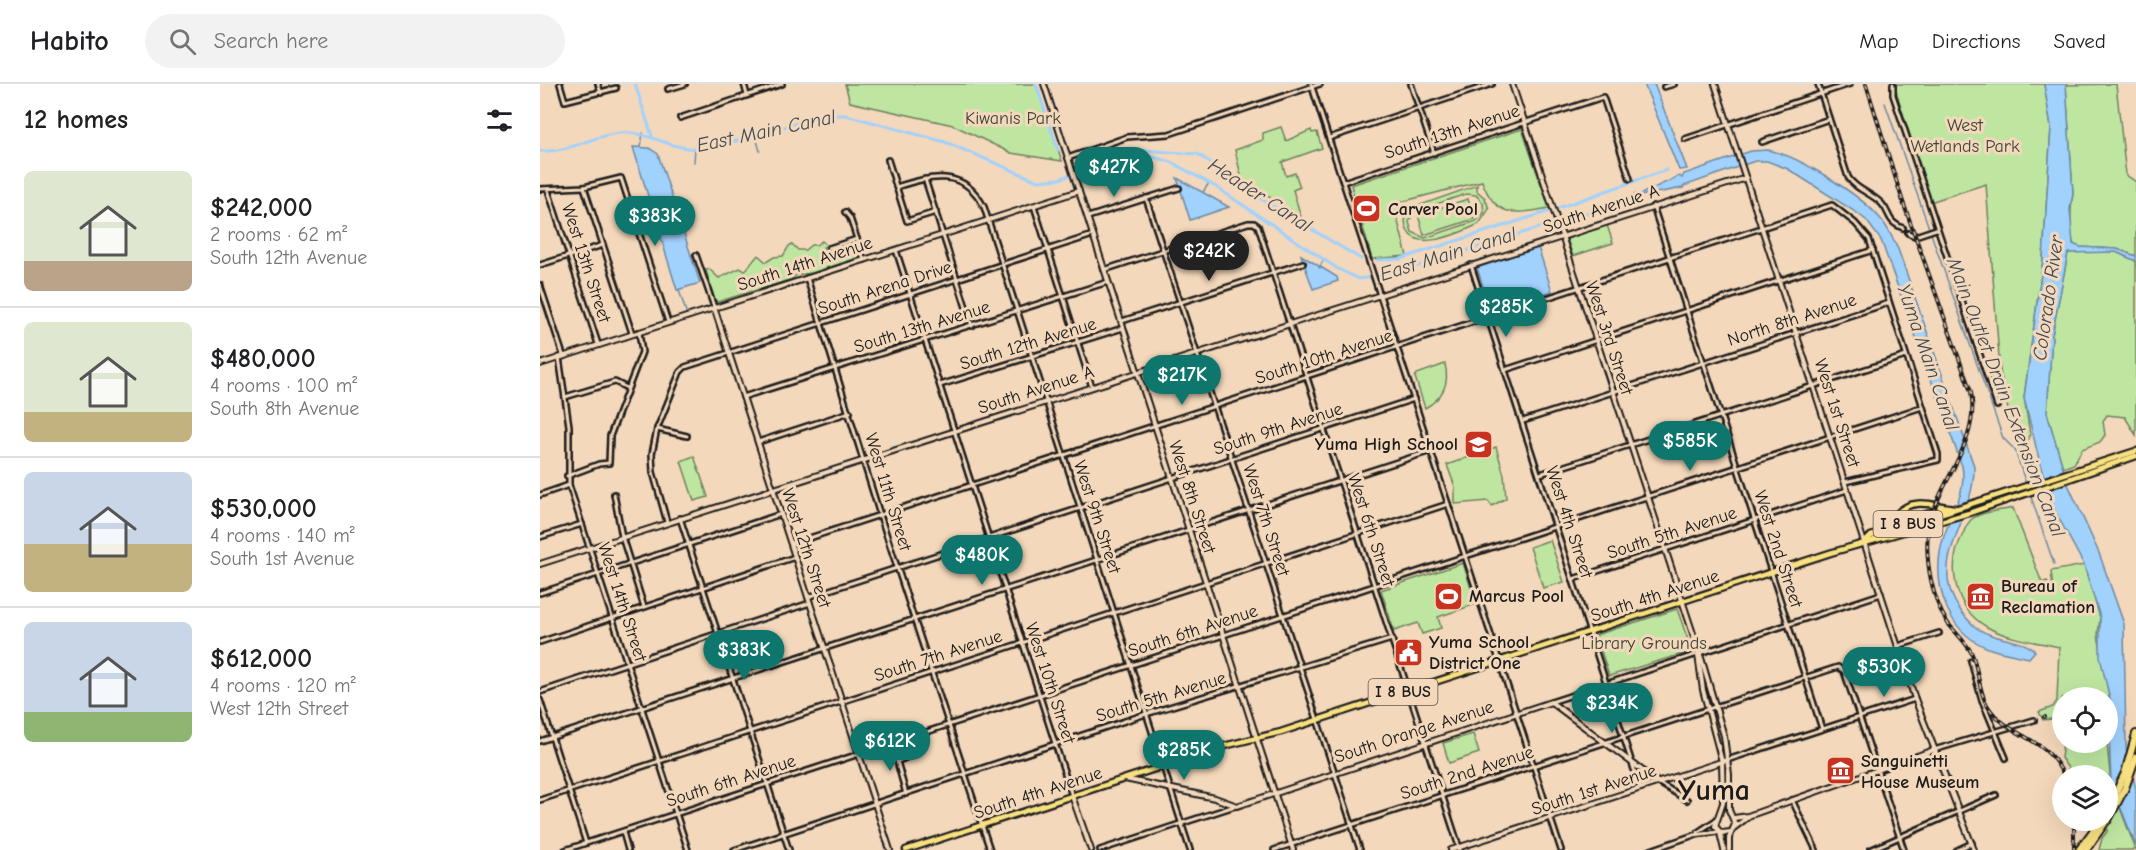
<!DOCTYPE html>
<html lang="en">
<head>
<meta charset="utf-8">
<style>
	body { margin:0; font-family:"Comic Neue",sans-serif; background:#f2f2f2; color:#202124; height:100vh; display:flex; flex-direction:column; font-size:22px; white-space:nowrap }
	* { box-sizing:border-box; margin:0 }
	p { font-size:20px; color:#757577 }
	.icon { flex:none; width:33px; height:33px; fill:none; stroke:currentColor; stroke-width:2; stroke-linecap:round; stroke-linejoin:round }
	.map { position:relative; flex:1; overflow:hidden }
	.sheet { display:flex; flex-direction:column; background:#fff; width:540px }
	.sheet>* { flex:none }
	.buttons { position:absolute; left:1512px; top:603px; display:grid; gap:12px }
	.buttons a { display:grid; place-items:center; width:66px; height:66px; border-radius:50%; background:#fff; box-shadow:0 6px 24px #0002; font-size:30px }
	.price { position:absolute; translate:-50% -51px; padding:0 14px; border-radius:21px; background:#0f766e; color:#fff; font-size:20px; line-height:39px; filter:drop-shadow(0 2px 3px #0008) }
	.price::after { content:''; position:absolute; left:50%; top:36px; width:18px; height:14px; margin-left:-9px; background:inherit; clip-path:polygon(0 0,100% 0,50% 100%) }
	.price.on { background:#222; color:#fff }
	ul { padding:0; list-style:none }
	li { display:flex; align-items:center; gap:18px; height:150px; padding:0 24px }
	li+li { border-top:2px solid #e0e0e0 }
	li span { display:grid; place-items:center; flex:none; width:168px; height:120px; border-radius:9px; color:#555 }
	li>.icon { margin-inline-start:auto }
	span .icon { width:72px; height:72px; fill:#fffc; stroke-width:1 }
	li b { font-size:26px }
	h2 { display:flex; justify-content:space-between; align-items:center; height:72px; padding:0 24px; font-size:26px }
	header { display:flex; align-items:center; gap:36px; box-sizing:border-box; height:84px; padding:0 30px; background:#fff; border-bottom:2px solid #e0e0e0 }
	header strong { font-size:28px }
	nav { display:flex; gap:33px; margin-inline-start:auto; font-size:21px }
	.search { width:420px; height:54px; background:#f2f2f2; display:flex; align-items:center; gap:15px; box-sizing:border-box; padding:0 21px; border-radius:33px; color:#757577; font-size:22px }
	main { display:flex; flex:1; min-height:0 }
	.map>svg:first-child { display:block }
	.green { fill:#bee6a1; stroke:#6d815e; stroke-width:1.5; fill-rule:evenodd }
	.water { fill:#a1d1fd; stroke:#6c89a3; stroke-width:1.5 }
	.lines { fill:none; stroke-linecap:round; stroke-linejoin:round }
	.stream { stroke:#6c89a3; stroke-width:1.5 }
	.canal { stroke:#a1d1fd; stroke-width:3 }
	.street-casing { stroke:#1c1c1c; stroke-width:8 }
	.secondary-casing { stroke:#1c1c1c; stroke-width:8 }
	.primary-casing { stroke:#1c1c1c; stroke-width:9 }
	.highway-casing { stroke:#1c1c1c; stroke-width:10 }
	.street { stroke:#f4d8bb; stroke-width:3 }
	.secondary { stroke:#f4d8bb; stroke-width:4 }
	.primary { stroke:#f9e181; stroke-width:4.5 }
	.highway { stroke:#f9e181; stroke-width:6 }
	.rail-casing { stroke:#1c1c1c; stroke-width:4 }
	.rail { stroke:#f4d8bb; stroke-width:1.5; stroke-dasharray:4.5; stroke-linecap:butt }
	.labels { text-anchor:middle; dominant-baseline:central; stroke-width:6; stroke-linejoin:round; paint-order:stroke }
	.shield { fill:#f4d8bb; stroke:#5d544c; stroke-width:1.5 }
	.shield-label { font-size:16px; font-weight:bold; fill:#1c1c1c }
	.park-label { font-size:18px; fill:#3c4437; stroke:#f4d8bb }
	.street-label { font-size:18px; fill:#1c1c1c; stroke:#f4d8bb }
	.poi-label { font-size:18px; font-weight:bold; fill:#1c1c1c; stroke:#f4d8bb; text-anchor:start }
	.water-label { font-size:20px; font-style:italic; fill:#3d4954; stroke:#f4d8bb }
	.town-label { font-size:30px; font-weight:bold; fill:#1c1c1c; stroke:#f4d8bb }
</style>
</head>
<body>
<header>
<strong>Habito</strong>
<div class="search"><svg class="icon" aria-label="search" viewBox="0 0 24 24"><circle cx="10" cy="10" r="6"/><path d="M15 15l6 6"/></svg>Search here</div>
<nav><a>Map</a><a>Directions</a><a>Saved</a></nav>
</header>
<main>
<section class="sheet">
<h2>12 homes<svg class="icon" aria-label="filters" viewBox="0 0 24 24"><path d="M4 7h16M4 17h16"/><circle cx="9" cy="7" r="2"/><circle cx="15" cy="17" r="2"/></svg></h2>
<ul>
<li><span style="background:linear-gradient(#dfe7d0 75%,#b9a48a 0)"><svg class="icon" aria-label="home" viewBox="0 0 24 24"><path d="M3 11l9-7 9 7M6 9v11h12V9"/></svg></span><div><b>$242,000</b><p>2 rooms · 62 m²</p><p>South 12th Avenue</p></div></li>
<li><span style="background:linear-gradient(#dfe7d0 75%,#c2b280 0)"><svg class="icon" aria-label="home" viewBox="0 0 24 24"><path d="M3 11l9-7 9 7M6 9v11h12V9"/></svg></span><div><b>$480,000</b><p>4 rooms · 100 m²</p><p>South 8th Avenue</p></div></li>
<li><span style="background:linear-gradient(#c9d6e8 60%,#c2b280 0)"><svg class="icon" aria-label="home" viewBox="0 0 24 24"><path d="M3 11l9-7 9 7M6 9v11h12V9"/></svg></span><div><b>$530,000</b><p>4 rooms · 140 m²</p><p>South 1st Avenue</p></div></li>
<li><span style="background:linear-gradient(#c9d6e8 75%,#8fb573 0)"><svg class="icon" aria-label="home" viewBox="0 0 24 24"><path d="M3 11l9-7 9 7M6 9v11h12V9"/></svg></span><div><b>$612,000</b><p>4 rooms · 120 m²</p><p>West 12th Street</p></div></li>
</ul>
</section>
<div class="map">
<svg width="1596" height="766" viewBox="0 0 1596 766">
	<rect width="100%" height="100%" fill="#f4d8bb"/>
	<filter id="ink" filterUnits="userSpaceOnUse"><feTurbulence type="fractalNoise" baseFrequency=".0167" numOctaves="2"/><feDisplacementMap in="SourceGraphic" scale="12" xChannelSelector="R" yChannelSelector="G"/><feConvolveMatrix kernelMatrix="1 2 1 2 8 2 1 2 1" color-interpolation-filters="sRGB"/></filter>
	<g filter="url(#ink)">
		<g class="green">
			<polygon points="305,0 496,0 522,77 471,69 413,41 310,18"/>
			<polygon points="1354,0 1504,0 1511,43 1503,176 1484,313 1490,350 1486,360 1479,357 1471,340 1460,287 1446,100 1390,118"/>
			<path d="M1576,0L1586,91L1596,98V172L1577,165L1536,163C1528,157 1531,120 1533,110L1526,1Z"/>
			<polygon points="741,43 746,57 771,46 772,49 777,48 782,64 742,78 746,92 755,89 760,103 753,106 761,133 702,96 695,66 723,56 723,49"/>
			<path d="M982,45L1009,124C975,130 956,135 942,97L861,118L856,130L867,172L832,175L811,101Z"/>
			<path d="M937,101V107L945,114L949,125L939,140C920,149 866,174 865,136L872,124ZM926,110L936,111L943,119L944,129L936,137L885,154L872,148L869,138L875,127Z"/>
			<polygon points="928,115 934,135 884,151 878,131"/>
			<polygon points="1067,141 1073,159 1033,172 1027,155"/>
			<polygon points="282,157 287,162 283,163 285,170 316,159 316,169 318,167 320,173 272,189 256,191 252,195 177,218 174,214 166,186 169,185 179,194 200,184 205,187 218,171 226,178 234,173 243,172 249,162 252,160 258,166 265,166 271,161 276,161"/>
			<polygon points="1558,167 1576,168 1596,177 1596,351 1585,333 1567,331 1563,337 1565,351 1560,358 1542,365 1534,380 1523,384 1507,329 1512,251 1528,169"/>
			<path d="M905,280C910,300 903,314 885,324L875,293L877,290Z"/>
			<polygon points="956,363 964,391 966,414 952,422 948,417 915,420 915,403 907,381"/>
			<polygon points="154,372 168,413 154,417 141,377"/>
			<path d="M1473,424L1502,499L1507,497L1514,513L1511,487L1544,481L1560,533L1558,551L1571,620L1568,622V614H1522V658V643L1512,635L1503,636L1499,628L1513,623L1517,617L1519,563C1497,558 1468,555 1447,543C1414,524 1406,482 1423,450C1425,444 1428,438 1433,434C1444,427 1461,427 1473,424Z"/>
			<polygon points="1010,456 1024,498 1003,504 990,463"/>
			<polygon points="923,479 936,520 898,533 901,544 882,550 878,539 854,547 841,506"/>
			<polygon points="1137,525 1152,567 1069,592 1056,551"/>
			<polygon points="933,650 939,669 909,679 903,659"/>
			<polygon points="1523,659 1567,659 1571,700 1596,766 1559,766 1562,754 1567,748 1568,692 1533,691 1521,674"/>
		</g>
		<g class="water">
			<polygon points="1104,0 1114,0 1147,85 1139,86"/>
			<polygon points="1504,0 1526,0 1533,110 1530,125 1533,160 1540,163 1577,165 1596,172 1596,177 1576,168 1528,169 1512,251 1507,329 1527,398 1559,469 1584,540 1586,664 1596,705 1596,762 1571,700 1568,622 1571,620 1560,573 1560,533 1544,481 1509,416 1484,314 1503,176 1511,43"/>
			<polygon points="93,63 109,64 118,70 160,199 137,206"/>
			<path d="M1228,66C1257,71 1319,110 1339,133C1348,142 1352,154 1358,165L1434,382C1435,443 1375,484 1433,541C1451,557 1483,554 1495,567L1489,574C1476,571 1461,569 1448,564C1404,547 1390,494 1404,452C1412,429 1427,407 1422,382L1341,156L1326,136L1317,129L1248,85L1227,77H1215L1144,102L1143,104L1100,112L1096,116L1094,110L1099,111L1139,92L1142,94L1144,90L1211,67Z"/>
			<polygon points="637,94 689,123 650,136"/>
			<polygon points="998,163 1012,207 951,227 937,184"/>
			<polygon points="761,171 797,193 798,197 773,205"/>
		</g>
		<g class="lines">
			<g class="stream">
				<polyline points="1345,19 1463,354 1475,366 1486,400"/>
				<polyline points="215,50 220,67"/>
				<polyline points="101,63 103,49"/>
				<polyline points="154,78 155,64"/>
				<polyline points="663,108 669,99"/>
				<polyline points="779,184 784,175"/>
				<polyline points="139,206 147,231"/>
				<polyline points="1490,410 1514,480"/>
			</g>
			<g class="canal">
				<polyline points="95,0 112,52"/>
				<polyline points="496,0 518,66"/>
				<path d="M0,67C31,69 52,51 80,49C107,47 122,61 147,64C183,68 250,37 290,31H306L405,58L498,97L519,95L585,73L610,72L631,78L676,103L798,185L819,195L853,190L1096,113"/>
				<polyline points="542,79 589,65 658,70 708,107 821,175"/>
				<polyline points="1018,124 1126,86"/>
				<polyline points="837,176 860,175 1010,127"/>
			</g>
			<defs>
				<g id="street">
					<polyline points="20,0 25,17 76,4"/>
					<polyline points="58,0 61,9"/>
					<polyline points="204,0 207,11"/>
					<polyline points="771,0 1021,766"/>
					<polyline points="871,0 894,69"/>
					<path d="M1278,0L1308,93C1316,106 1332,109 1342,120C1351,130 1346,137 1363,144"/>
					<polyline points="1353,0 1353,11 1457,322"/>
					<polyline points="1124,3 1134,0"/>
					<polyline points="128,5 145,0"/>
					<polyline points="140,34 242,0"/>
					<polyline points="789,54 952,0"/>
					<polyline points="1145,55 1310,0"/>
					<polyline points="1222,58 1289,35"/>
					<polyline points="528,74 587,53 629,50 780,0"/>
					<polyline points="348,76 367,137 396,128"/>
					<polyline points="385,95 432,242"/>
					<polyline points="803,98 1063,13 1090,95"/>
					<polyline points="44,103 92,249"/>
					<path d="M356,103C391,92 424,83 444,123L650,766"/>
					<polyline points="0,105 44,103 81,94 128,238"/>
					<polyline points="8,106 58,260"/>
					<polyline points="606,114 820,766"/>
					<polyline points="494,122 552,303"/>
					<polyline points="1113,122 1282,645"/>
					<polyline points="305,128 310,134 324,176"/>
					<polyline points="548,133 639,104"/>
					<polyline points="1368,149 1375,152 1396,145"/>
					<polyline points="289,164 317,155"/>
					<polyline points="356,166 532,712"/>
					<polyline points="156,171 174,223"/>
					<polyline points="0,181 63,161"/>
					<polyline points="931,181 1100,704"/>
					<polyline points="564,186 708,139 714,139 718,142 920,766"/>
					<polyline points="267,194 340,431 450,766"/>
					<polyline points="0,201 23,271"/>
					<polyline points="582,237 763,179"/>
					<polyline points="19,273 29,342 29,401 148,766"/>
					<polyline points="965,286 1333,166"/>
					<polyline points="400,301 583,244"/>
					<polyline points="25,313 75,298 87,304"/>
					<polyline points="203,313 568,198"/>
					<polyline points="983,337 1349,219"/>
					<polyline points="117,345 147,352"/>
					<polyline points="218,358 310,328"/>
					<polyline points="1000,390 1366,272"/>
					<polyline points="27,392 59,380 69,379 70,352 102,268 99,248"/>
					<polyline points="74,410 82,453 104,523"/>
					<polyline points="0,411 29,401"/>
					<polyline points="140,434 249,766"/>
					<polyline points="127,438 113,388 112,370 117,345 140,288 145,283 553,151"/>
					<polyline points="0,453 42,440"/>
					<polyline points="251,460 1292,121 1315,139 1329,155 1398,370 1398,376 1305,398"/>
					<polyline points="1033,495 1307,406"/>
					<polyline points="0,509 241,430"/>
					<polyline points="268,513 874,315"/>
					<polyline points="0,558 255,473"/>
					<polyline points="1358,562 1399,549"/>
					<polyline points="1431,577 1442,616 1466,674"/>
					<polyline points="0,608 270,519"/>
					<polyline points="0,616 46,759"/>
					<polyline points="1011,618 1341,510"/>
					<polyline points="0,657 891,367"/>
					<polyline points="352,659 366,710"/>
					<polyline points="1394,666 1494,636"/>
					<polyline points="1187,676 1375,615"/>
					<polyline points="358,677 370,672 365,655"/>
					<polyline points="1119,699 1147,716"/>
					<polyline points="0,716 908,420"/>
					<polyline points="1252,716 1276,766"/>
					<polyline points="83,748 88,766"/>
					<polyline points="1158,748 1176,736"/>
					<polyline points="25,766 1382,323"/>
					<polyline points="194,766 606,630 852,555"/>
					<polyline points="560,766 695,722"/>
					<polyline points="734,766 1298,583 1304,587 1364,766"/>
					<polyline points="1111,766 1154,751 1178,748"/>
					<polyline points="1330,766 1456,711"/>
					<polyline points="1417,766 1432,759"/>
				</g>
				<g id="secondary">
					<polyline points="504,0 753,766"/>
					<polyline points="972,0 1162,577 1184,652 1189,690 1189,726 1195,740 1189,754 1189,766"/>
					<polyline points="1175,0 1375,615 1434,766"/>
					<polyline points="174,223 350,766"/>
					<polyline points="0,280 539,107"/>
					<polyline points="0,480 1206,94"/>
					<polyline points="1158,571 1163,606 1182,678 1183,719 1175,742 1181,749 1191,748"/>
					<polyline points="585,695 675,714 697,722 1011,618 1119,699"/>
					<polyline points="532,712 551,766"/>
					<polyline points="1194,734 1208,732 1394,666"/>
					<polyline points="1195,743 1208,733"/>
					<polyline points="1180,749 1184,766"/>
					<polyline points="911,766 1187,676"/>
				</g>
				<g id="primary">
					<polyline points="1352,441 1406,424"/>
					<path d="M1349,446C1352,441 1353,434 1358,429C1372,412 1398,423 1415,424"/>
					<polyline points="1324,459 1331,452 1596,367"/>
					<polyline points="366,766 688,661 741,648 1290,469 1429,429 1596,372"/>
				</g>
				<g id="highway">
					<polyline points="1568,725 1585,689 1596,650"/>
					<polyline points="1568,736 1585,704 1596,673"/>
					<polyline points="1539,766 1561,736"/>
					<polyline points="1546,766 1567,736"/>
				</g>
			</defs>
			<use href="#street" class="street-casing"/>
			<use href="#secondary" class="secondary-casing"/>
			<use href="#primary" class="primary-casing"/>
			<use href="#highway" class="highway-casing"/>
			<use href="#street" class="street"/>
			<use href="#secondary" class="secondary"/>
			<use href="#primary" class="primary"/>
			<use href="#highway" class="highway"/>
			<defs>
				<g id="rail">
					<path d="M1326,0L1363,118L1431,308C1441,361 1395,399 1388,449C1385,476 1392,515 1407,538C1415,549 1426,557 1432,570C1440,590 1438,613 1453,629C1478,657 1505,652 1524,692"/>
					<polyline points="1516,630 1522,629"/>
					<polyline points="1504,633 1505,633"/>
					<polyline points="1534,736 1534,766"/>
				</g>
			</defs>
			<use href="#rail" class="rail-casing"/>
			<use href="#rail" class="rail"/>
		</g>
	</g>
	<defs>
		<symbol id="stadium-square" viewBox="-11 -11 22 22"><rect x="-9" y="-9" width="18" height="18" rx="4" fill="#c8321e" stroke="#f4d8bb"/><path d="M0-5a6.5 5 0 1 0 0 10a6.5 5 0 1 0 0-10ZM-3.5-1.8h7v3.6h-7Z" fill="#fff"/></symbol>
		<symbol id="school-square" viewBox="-11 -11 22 22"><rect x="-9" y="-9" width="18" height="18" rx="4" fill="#c8321e" stroke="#f4d8bb"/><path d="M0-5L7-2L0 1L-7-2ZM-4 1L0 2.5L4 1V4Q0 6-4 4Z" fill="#fff"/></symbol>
		<symbol id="museum-square" viewBox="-11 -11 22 22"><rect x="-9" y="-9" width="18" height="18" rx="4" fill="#c8321e" stroke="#f4d8bb"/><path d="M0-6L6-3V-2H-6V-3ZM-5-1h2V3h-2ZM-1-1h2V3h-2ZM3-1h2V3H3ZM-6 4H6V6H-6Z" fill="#fff"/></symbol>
		<symbol id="civic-square" viewBox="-11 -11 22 22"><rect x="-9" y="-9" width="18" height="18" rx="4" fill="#c8321e" stroke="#f4d8bb"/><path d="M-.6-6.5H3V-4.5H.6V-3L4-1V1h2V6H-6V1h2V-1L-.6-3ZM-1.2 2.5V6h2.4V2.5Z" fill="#fff"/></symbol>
	</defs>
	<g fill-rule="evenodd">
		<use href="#stadium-square" x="810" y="108" width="33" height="33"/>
		<use href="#school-square" x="922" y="344" width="33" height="33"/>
		<use href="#stadium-square" x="892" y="496" width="33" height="33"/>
		<use href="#museum-square" x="1424" y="496" width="33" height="33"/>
		<use href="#civic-square" x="852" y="552" width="33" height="33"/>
		<use href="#museum-square" x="1284" y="670" width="33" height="33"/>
	</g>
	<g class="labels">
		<g class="shield">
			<rect x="1333.5" y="427" width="69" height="26" rx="4.5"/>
			<rect x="828.5" y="595" width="69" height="26" rx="4.5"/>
		</g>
		<g class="shield-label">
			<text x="1368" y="440">I 8 BUS</text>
			<text x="863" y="608">I 8 BUS</text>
		</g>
		<g class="park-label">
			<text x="473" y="34">Kiwanis Park</text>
			<text x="1425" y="41">West<tspan x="1425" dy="21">Wetlands Park</tspan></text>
			<text x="1104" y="559">Library Grounds</text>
		</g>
		<g class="street-label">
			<text transform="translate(912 48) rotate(-18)">South 13th Avenue</text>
			<text transform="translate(1061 125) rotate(-18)">South Avenue A</text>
			<text transform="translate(46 179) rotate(72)">West 13th Street</text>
			<text transform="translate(265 180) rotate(-18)">South 14th Avenue</text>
			<text transform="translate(345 204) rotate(-18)">South Arena Drive</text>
			<text transform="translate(1252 236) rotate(-18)">North 8th Avenue</text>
			<text transform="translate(382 243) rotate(-17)">South 13th Avenue</text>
			<text transform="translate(1069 254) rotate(72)">West 3rd Street</text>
			<text transform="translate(488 260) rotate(-17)">South 12th Avenue</text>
			<text transform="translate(784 273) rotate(-18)">South 10th Avenue</text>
			<text transform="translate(496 306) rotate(-18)">South Avenue A</text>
			<text transform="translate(1297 329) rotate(72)">West 1st Street</text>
			<text transform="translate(738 345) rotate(-18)">South 9th Avenue</text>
			<text transform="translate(348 408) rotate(73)">West 11th Street</text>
			<text transform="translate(652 413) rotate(72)">West 8th Street</text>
			<text transform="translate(557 433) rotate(72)">West 9th Street</text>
			<text transform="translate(726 436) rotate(72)">West 7th Street</text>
			<text transform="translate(1029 438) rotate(72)">West 4th Street</text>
			<text transform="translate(831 446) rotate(72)">West 6th Street</text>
			<text transform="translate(1132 449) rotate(-18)">South 5th Avenue</text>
			<text transform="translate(266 464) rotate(72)">West 12th Street</text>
			<text transform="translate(1238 465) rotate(72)">West 2nd Street</text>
			<text transform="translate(1115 512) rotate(-18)">South 4th Avenue</text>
			<text transform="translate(82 518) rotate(72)">West 14th Street</text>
			<text transform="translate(653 547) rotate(-18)">South 6th Avenue</text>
			<text transform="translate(398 572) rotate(-18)">South 7th Avenue</text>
			<text transform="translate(510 599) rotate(72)">West 10th Street</text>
			<text transform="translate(621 613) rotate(-17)">South 5th Avenue</text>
			<text transform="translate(874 648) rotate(-18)">South Orange Avenue</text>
			<text transform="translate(927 689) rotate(-18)">South 2nd Avenue</text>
			<text transform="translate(191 697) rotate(-18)">South 6th Avenue</text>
			<text transform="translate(1054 706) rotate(-18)">South 1st Avenue</text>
			<text transform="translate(498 709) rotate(-18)">South 4th Avenue</text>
		</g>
		<g class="poi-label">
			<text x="848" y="125">Carver Pool</text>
			<text x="918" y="360" text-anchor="end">Yuma High School</text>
			<text x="1461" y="502">Bureau of<tspan x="1461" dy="21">Reclamation</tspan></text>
			<text x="929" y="512">Marcus Pool</text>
			<text x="889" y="558">Yuma School<tspan x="889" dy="21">District One</tspan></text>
			<text x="1321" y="677">Sanguinetti<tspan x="1321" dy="21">House Museum</tspan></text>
		</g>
		<g class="water-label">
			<text transform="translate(226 47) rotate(-12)">East Main Canal</text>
			<text transform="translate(720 111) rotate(33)">Header Canal</text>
			<text transform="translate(908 170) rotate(-17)">East Main Canal</text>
			<text transform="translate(1508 214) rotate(-82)">Colorado River</text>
			<text transform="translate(1388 273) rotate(71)">Yuma Main Canal</text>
			<text transform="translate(1466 313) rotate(69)">Main Outlet Drain Extension Canal</text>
		</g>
		<g class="town-label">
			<text x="1174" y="706">Yuma</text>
		</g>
	</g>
</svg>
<div class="buttons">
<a><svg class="icon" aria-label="locate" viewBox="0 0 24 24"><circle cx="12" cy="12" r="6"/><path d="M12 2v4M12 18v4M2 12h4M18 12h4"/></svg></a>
<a><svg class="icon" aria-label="layers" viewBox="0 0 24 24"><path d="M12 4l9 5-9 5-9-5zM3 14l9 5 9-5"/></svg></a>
</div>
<b class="price" style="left:574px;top:114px">$427K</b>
<b class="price" style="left:115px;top:163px">$383K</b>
<b class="price on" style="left:669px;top:198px">$242K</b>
<b class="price" style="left:966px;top:254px">$285K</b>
<b class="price" style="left:642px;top:322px">$217K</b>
<b class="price" style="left:1150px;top:388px">$585K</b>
<b class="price" style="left:442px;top:502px">$480K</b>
<b class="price" style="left:204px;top:597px">$383K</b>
<b class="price" style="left:1344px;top:614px">$530K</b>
<b class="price" style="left:1072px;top:650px">$234K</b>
<b class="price" style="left:350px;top:688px">$612K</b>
<b class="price" style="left:644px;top:697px">$285K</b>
</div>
</main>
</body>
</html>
